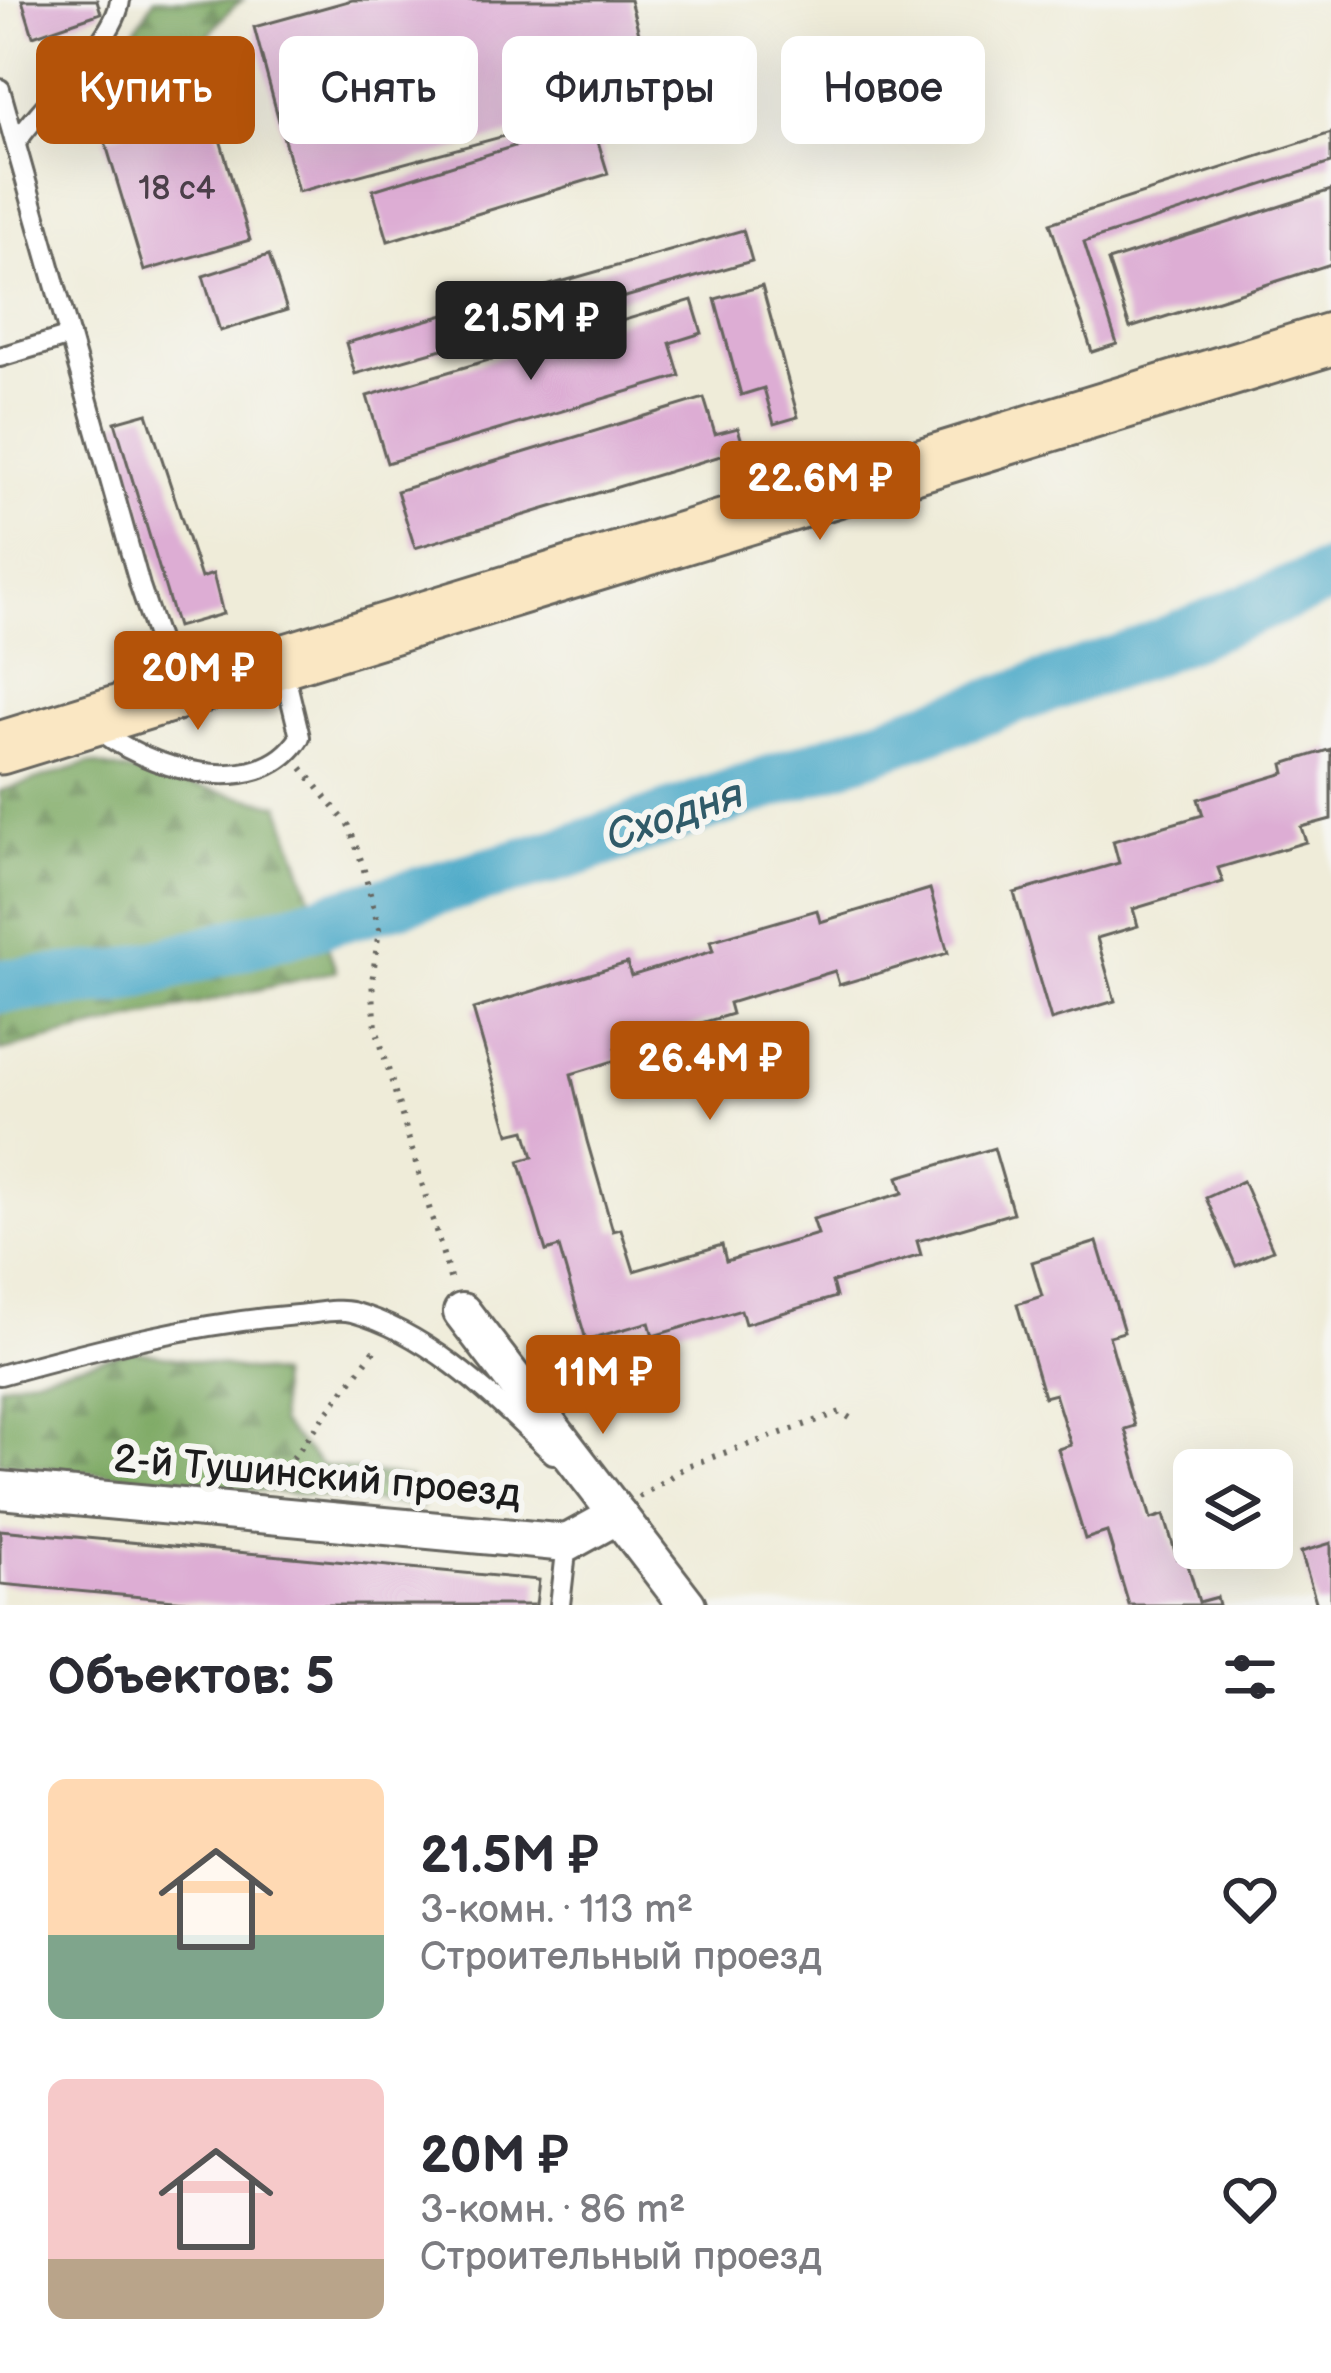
<!DOCTYPE html>
<html lang="ru">
<head>
<meta charset="utf-8">
<style>
	body { margin:0; font-family:"Balsamiq Sans",sans-serif; background:#f7f7f7; color:#2b2b33; height:100vh; display:flex; flex-direction:column; font-size:45px; white-space:nowrap }
	* { box-sizing:border-box; margin:0 }
	p { font-size:39px; color:#7c7c81 }
	.icon { flex:none; width:66px; height:66px; fill:none; stroke:currentColor; stroke-width:2; stroke-linecap:round; stroke-linejoin:round }
	.map { position:relative; height:1605px; overflow:hidden }
	.drawer { display:flex; flex-direction:column; background:#fff; flex:1 }
	.drawer>* { flex:none }
	.hud { position:absolute; left:36px; top:36px; width:1260px; height:108px; display:flex; gap:24px }
	.fabs { position:absolute; left:1173px; top:1449px; display:grid; gap:24px }
	.fabs a { display:grid; place-items:center; width:120px; height:120px; border-radius:18px; background:#fff; box-shadow:0 12px 48px #0002; font-size:60px }
	.price { position:absolute; translate:-50% -102px; padding:0 27px; border-radius:12px; background:#b45309; color:#fff; font-size:39px; line-height:78px; filter:drop-shadow(0 3px 6px #0008) }
	.price::after { content:''; position:absolute; left:50%; top:72px; width:36px; height:27px; margin-left:-18px; background:inherit; clip-path:polygon(0 0,100% 0,50% 100%) }
	.price.current { background:#222; color:#fff }
	ul { padding:0; list-style:none }
	li { display:flex; align-items:center; gap:36px; height:300px; padding:0 48px }
	li span { display:grid; place-items:center; flex:none; width:336px; height:240px; border-radius:18px; color:#555 }
	li>.icon { margin-inline-start:auto }
	span .icon { width:144px; height:144px; fill:#fffc; stroke-width:1 }
	li b { font-size:51px }
	h2 { display:flex; justify-content:space-between; align-items:center; height:144px; padding:0 48px; font-size:51px }
	.tag { padding:0 42px; border-radius:18px; background:#fff; box-shadow:0 12px 48px #0002; font-size:42px; line-height:108px }
	.tag.current { background:#b45309; color:#fff }
	.map>svg:first-child { display:block }
	.forest { fill:url(#forest-firs); stroke:#4c623f; stroke-width:3 }
	.lines { fill:none; stroke-linecap:round; stroke-linejoin:round }
	.river { stroke:#48a8c7; stroke-width:54 }
	.building { fill:#ddadd4 }
	.lane-casing { stroke:#66655e; stroke-width:24 }
	.street-casing { stroke:#66655e; stroke-width:42 }
	.secondary-casing { stroke:#66655e; stroke-width:57 }
	.path { stroke:#66655e; stroke-width:6; stroke-dasharray:3 9; stroke-linecap:butt }
	.lane { stroke:#fff; stroke-width:18 }
	.street { stroke:#fff; stroke-width:36 }
	.secondary { stroke:#fae7c3; stroke-width:51 }
	.labels { text-anchor:middle; dominant-baseline:central; stroke-width:12; stroke-linejoin:round; paint-order:stroke }
	.number-label { font-size:33px; fill:#4c404a }
	.street-label { font-size:39px; fill:#1c1c1c; stroke:#f6f6f2 }
	.water-label { font-size:42px; font-style:italic; fill:#305b69; stroke:#f6f6f2 }
</style>
</head>
<body>
<div class="map">
<svg width="1331" height="1605" viewBox="0 0 1331 1605">
	<defs>
		<pattern id="forest-firs" width="22" height="20" patternUnits="userSpaceOnUse" patternTransform="scale(3)"><rect width="22" height="20" fill="#7ba862"/><path d="M5 1l3.5 6h-7zM16 11l3.5 6h-7z" fill="#648850"/></pattern>
	</defs>
	<rect width="100%" height="100%" fill="#f6f6f2"/>
	<filter id="ink" filterUnits="userSpaceOnUse"><feTurbulence type="fractalNoise" baseFrequency=".00833" numOctaves="2"/><feDisplacementMap in="SourceGraphic" scale="24" xChannelSelector="R" yChannelSelector="G"/><feConvolveMatrix kernelMatrix="1 2 1 2 8 2 1 2 1" color-interpolation-filters="sRGB"/></filter>
	<filter id="wash" filterUnits="userSpaceOnUse"><feTurbulence type="fractalNoise" baseFrequency=".004" numOctaves="4" result="noise"/><feDisplacementMap in="SourceGraphic" scale="48" xChannelSelector="R" yChannelSelector="G"/><feGaussianBlur stdDeviation="2.7" result="paint"/><feColorMatrix in="noise" values="0 0 0 0 0 0 0 0 0 0 0 0 0 0 0 0 0 1.4 0 .05"/><feComposite in="paint" operator="in"/></filter>
	<g filter="url(#wash)">
		<rect width="100%" height="100%" fill="#efecd9"/>
		<g class="forest">
			<path d="M154,0H242C216,19 207,42 188,66C168,92 134,103 104,110V79Z"/>
			<polygon points="89,763 280,805 336,971 0,1051 0,791"/>
			<polygon points="133,1351 278,1375 280,1423 321,1465 409,1478 421,1507 0,1463 0,1385"/>
		</g>
		<g class="lines">
			<polyline class="river" points="0,986 120,977 569,852 1140,654 1331,576"/>
		</g>
		<g id="blocks">
			<g class="building">
				<polygon points="22,0 97,0 101,13 33,36"/>
				<polygon points="352,0 630,0 656,95 298,192 254,27"/>
				<polygon points="210,106 250,240 144,271 104,138"/>
				<polygon points="592,122 608,174 388,241 373,190"/>
				<polygon points="1331,133 1331,163 1084,242 1117,344 1092,352 1050,223"/>
				<polygon points="1331,190 1331,264 1130,328 1108,261"/>
				<polygon points="743,230 752,261 355,374 346,343"/>
				<polygon points="269,255 287,310 220,331 203,276"/>
				<polygon points="762,286 798,417 774,424 764,388 741,395 715,299"/>
				<polygon points="692,300 702,333 670,343 680,376 387,463 367,396"/>
				<polygon points="704,398 715,434 738,428 744,449 415,548 397,491"/>
				<polygon points="147,413 201,578 213,574 223,614 177,627 115,422"/>
				<polygon points="1331,749 1331,819 1301,827 1306,842 1218,868 1223,882 1133,909 1138,926 1097,938 1115,1001 1051,1020 1014,893 1119,863 1113,841 1203,815 1198,799 1285,773 1283,764"/>
				<polygon points="930,889 948,953 839,985 835,971 729,1003 732,1014 616,1048 620,1059 571,1074 587,1141 613,1231 621,1229 634,1271 722,1245 726,1261 818,1234 813,1219 903,1193 898,1177 994,1148 1013,1213 917,1241 921,1255 832,1282 836,1297 745,1324 741,1310 653,1336 649,1322 586,1340 559,1247 546,1251 519,1161 533,1157 525,1130 509,1134 473,1009 627,963 631,976 713,951 710,941 817,910 820,922"/>
				<polygon points="1243,1181 1273,1250 1236,1266 1206,1198"/>
				<polygon points="1097,1242 1124,1332 1109,1336 1135,1426 1125,1429 1151,1519 1164,1515 1177,1558 1185,1555 1199,1602 1217,1597 1219,1605 1129,1605 1107,1532 1085,1539 1058,1449 1071,1445 1055,1394 1044,1397 1017,1304 1042,1296 1032,1262"/>
				<polygon points="0,1530 539,1580 536,1605 229,1605 0,1584"/>
				<polygon points="1331,1543 1331,1605 1317,1605 1301,1552"/>
			</g>
		</g>
	</g>
	<g filter="url(#ink)">
		<use href="#blocks" fill-opacity="0" stroke="#66655e" stroke-width="3"/>
		<g class="lines">
			<defs>
				<g id="lane">
					<polyline points="0,89 140,586 175,690"/>
					<path d="M16,143C42,102 116,41 120,0"/>
					<polyline points="0,357 70,336"/>
					<path d="M95,726C142,768 259,804 300,737L282,663"/>
					<path d="M0,1375C98,1348 196,1323 297,1315C314,1314 336,1308 352,1312C432,1334 495,1399 553,1454"/>
					<polyline points="560,1605 567,1543"/>
				</g>
				<g id="street">
					<polyline points="462,1312 687,1605"/>
					<polyline points="0,1490 567,1543 618,1515"/>
				</g>
				<polyline id="secondary" points="0,748 1331,339"/>
			</defs>
			<use href="#lane" class="lane-casing"/>
			<use href="#street" class="street-casing"/>
			<use href="#secondary" class="secondary-casing"/>
			<g class="path">
				<polyline points="302,768 349,826 363,866 379,929 372,982 376,1028 452,1285"/>
				<polyline points="271,1487 379,1344"/>
				<polyline points="639,1497 687,1466 841,1412 856,1422"/>
			</g>
			<use href="#lane" class="lane"/>
			<use href="#street" class="street"/>
			<use href="#secondary" class="secondary"/>
		</g>
	</g>
	<g class="labels">
		<g class="number-label">
			<text x="177" y="189">18 с4</text>
		</g>
		<g class="street-label">
			<text transform="translate(317 1477) rotate(5)">2-й Тушинский проезд</text>
		</g>
		<g class="water-label">
			<text transform="translate(675 816) rotate(-19)">Сходня</text>
		</g>
	</g>
</svg>
<div class="fabs">
<a><svg class="icon" aria-label="layers" viewBox="0 0 24 24"><path d="M12 4l9 5-9 5-9-5zM3 14l9 5 9-5"/></svg></a>
</div>
<b class="price current" style="left:531px;top:383px">21.5M ₽</b>
<b class="price" style="left:820px;top:543px">22.6M ₽</b>
<b class="price" style="left:198px;top:733px">20M ₽</b>
<b class="price" style="left:710px;top:1123px">26.4M ₽</b>
<b class="price" style="left:603px;top:1437px">11M ₽</b>
<div class="hud">
<a class="tag current">Купить</a>
<a class="tag">Снять</a>
<a class="tag">Фильтры</a>
<a class="tag">Новое</a>
</div>
</div>
<section class="drawer">
<h2>Объектов: 5<svg class="icon" aria-label="filters" viewBox="0 0 24 24"><path d="M4 7h16M4 17h16"/><circle cx="9" cy="7" r="2"/><circle cx="15" cy="17" r="2"/></svg></h2>
<ul>
<li><span style="background:linear-gradient(#ffd9b3 65%,#7fa58c 0)"><svg class="icon" aria-label="home" viewBox="0 0 24 24"><path d="M3 11l9-7 9 7M6 9v11h12V9"/></svg></span><div><b>21.5M ₽</b><p>3-комн. · 113 m²</p><p>Строительный проезд</p></div><svg class="icon" aria-label="heart" viewBox="0 0 24 24"><path d="M12 20l-8-8c-3-5 5-10 8-4 3-6 11-1 8 4z"/></svg></li>
<li><span style="background:linear-gradient(#f6c9c9 75%,#b9a48a 0)"><svg class="icon" aria-label="home" viewBox="0 0 24 24"><path d="M3 11l9-7 9 7M6 9v11h12V9"/></svg></span><div><b>20M ₽</b><p>3-комн. · 86 m²</p><p>Строительный проезд</p></div><svg class="icon" aria-label="heart" viewBox="0 0 24 24"><path d="M12 20l-8-8c-3-5 5-10 8-4 3-6 11-1 8 4z"/></svg></li>
</ul>
</section>
</body>
</html>
